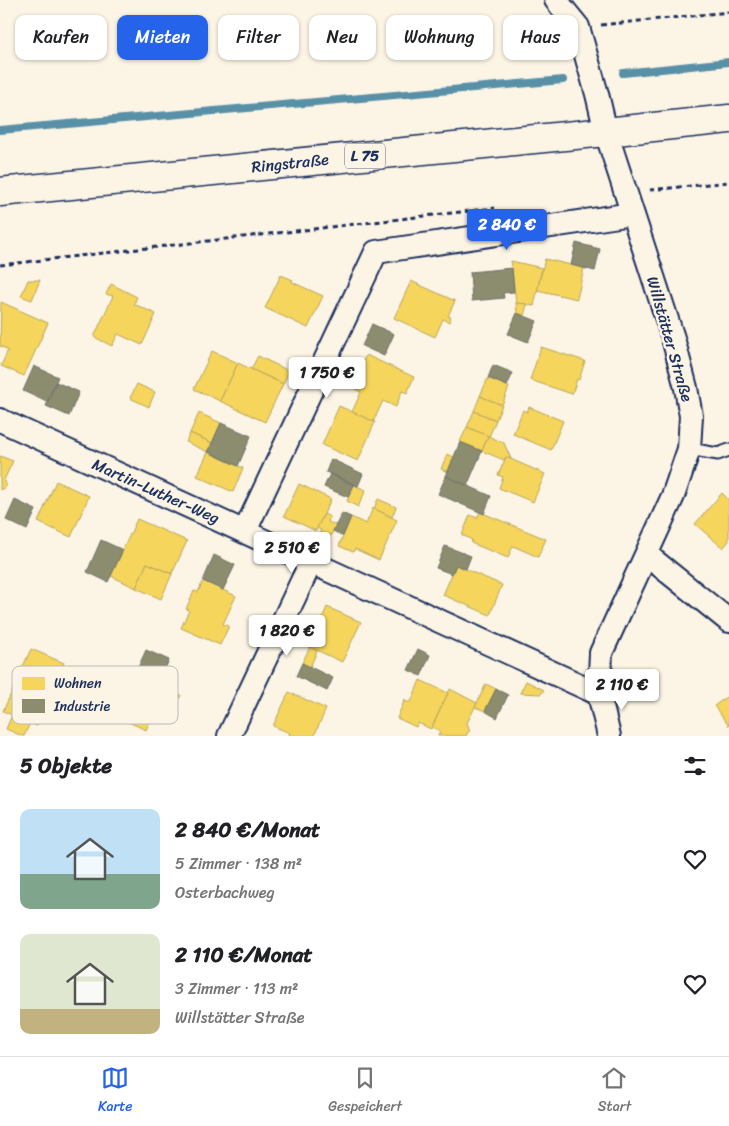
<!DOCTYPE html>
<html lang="de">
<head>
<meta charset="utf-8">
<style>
	body { margin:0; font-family:Sriracha,sans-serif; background:#f2f2f2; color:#202124; height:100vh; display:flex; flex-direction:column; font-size:19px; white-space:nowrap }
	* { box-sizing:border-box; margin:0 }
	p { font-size:16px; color:#757577 }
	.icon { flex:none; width:28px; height:28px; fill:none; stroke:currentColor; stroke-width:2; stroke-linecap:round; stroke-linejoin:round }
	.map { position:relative; height:736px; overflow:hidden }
	.panel { display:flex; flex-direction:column; background:#fff; flex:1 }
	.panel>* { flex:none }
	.guide { position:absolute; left:15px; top:15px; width:700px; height:45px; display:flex; gap:10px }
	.price { position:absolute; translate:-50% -42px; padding:0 11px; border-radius:5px; background:#fff; color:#222; font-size:16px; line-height:32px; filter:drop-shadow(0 1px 2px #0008) }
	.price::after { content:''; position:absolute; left:50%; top:30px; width:15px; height:11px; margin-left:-8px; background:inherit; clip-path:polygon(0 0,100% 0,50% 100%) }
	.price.on { background:#2563eb; color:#fff }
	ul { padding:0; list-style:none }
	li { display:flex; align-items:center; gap:15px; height:125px; padding:0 20px }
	li span { display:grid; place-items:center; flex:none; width:140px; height:100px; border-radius:10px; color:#555 }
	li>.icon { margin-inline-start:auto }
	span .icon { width:60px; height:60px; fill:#fffc; stroke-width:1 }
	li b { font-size:21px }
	h2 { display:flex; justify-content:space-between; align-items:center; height:60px; padding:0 20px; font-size:21px }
	.chip { padding:0 18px; border-radius:10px; background:#fff; box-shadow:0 1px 4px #0004; font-size:18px; line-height:45px }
	.chip.on { background:#2563eb; color:#fff }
	.menu { display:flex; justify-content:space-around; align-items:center; height:70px; border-top:1px solid #e0e0e0; background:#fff; font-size:14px; color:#757577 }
	.menu a { display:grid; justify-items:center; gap:2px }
	.menu .on { color:#2563eb }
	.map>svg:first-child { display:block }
	.homes { fill:#f6d55c; stroke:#b4a35d }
	.industry { fill:#8c8c6e; stroke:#6a7069 }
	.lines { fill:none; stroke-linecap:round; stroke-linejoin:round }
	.stream { stroke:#5890a8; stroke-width:8 }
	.service-casing { stroke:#1b2f5e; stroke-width:15 }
	.minor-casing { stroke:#1b2f5e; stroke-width:26 }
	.primary-casing { stroke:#1b2f5e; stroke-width:31 }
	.path { stroke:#1b2f5e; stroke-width:3; stroke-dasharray:5 4; stroke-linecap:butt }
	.service { stroke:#fcf5e5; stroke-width:11 }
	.minor { stroke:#fcf5e5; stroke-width:22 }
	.primary { stroke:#fcf5e5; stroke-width:28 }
	.labels { text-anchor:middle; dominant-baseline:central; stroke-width:5; stroke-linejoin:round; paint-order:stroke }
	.shield { fill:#fcf5e5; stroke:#5e6a86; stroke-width:1 }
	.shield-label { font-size:15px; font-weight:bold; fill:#1b2f5e }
	.street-label { font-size:16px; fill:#1b2f5e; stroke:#fcf5e5 }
	.key { fill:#fcf5e5; stroke:#b8babc; stroke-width:1 }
	.key-label { font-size:14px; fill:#1b2f5e }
</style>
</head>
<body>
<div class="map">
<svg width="729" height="736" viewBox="0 0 729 736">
	<rect width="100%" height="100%" fill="#fcf5e5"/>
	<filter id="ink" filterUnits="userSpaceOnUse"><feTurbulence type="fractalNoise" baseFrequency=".02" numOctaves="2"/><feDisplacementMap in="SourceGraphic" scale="10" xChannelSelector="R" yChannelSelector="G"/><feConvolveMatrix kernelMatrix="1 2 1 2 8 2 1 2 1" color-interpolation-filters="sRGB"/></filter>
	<g filter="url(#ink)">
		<g class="homes">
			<polygon points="545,259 584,268 577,299 537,290"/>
			<polygon points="511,261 542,268 534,306 516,303"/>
			<polygon points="281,275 293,280 292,282 323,296 308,328 265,308"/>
			<polygon points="28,280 40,280 32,300 21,296"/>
			<polygon points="411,281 455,301 448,316 451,317 449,322 443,319 435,337 394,318"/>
			<polygon points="111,284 137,297 134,304 156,314 142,345 118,334 112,346 94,337 113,296 106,294"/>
			<polygon points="1,302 48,323 24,376 1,366 8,350 0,346"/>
			<polygon points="516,303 527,304 524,316 517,313"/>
			<polygon points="541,347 585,361 579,380 577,379 572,394 530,380"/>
			<polygon points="212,351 238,363 220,401 194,389"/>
			<polygon points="366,355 414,377 407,393 402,391 396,407 383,401 373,422 352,412 361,392 351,387 357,375 359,375 362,368 360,368"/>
			<polygon points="258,356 289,371 283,384 251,369"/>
			<polygon points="238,363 283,384 265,422 220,401"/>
			<polygon points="488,378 509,387 502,405 480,396"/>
			<polygon points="137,384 155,392 149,407 130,398"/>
			<polygon points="480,396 502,405 496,420 474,411"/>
			<polygon points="339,406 375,422 358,461 322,445"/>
			<polygon points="529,407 563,421 551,450 513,434 523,410 527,412"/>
			<polygon points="474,411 496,420 489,437 467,427"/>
			<polygon points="199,413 221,423 212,443 190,433"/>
			<polygon points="467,427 488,436 482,451 460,442"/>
			<polygon points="190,433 212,443 208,452 186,442"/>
			<polygon points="488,436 504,443 511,459 506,457 504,460 482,451"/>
			<polygon points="208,452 243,468 233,492 197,476"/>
			<polygon points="447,454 454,457 448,472 441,469"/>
			<polygon points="0,456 13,461 4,480 6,487 0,490"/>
			<polygon points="506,457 545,474 533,502 499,488 503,477 498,475"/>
			<polygon points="56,481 89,496 71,537 38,522"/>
			<polygon points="299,484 331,499 316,531 284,516"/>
			<polygon points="354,485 366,490 358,507 347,501"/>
			<polygon points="722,493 729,500 729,541 723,548 695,524"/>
			<polygon points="378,499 396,507 392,517 374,509"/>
			<polygon points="373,508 397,520 379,560 355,549 353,552 339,546 351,517 366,524"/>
			<polygon points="480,512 546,539 538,557 513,546 508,558 471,543 472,540 462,535 470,515 477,518"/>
			<polygon points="324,514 330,517 328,522 336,525 326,546 316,541 321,530 317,528"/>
			<polygon points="137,519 187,541 172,574 147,563 136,588 111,576"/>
			<polygon points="147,563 172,574 161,599 136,588"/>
			<polygon points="456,565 502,585 490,615 443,595"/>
			<polygon points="203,581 236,596 223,624 229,626 220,645 181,628 189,610 186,609 194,591 198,592"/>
			<polygon points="327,607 361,622 342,662 310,647"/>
			<polygon points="310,647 317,651 310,667 302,663"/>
			<polygon points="31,649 64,663 53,690 51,689 46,699 48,700 37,726 30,723 24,736 22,736 6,729 12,715 3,711 15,685 17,686 21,676 19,675"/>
			<polygon points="142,675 159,682 158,684 181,695 174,710 177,716 174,723 168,724 156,719 149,723 146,730 122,719"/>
			<polygon points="420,680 448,693 431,729 418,723 416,727 397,718 405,699 405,702 411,702"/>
			<polygon points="526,681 544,690 541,694 520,693"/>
			<polygon points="486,684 496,689 485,711 475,707"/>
			<polygon points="450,689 477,703 467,723 470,731 468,732 466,736 438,736 440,731 432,727"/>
			<polygon points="289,692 326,709 314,736 289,736 290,733 273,726"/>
			<polygon points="729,695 729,726 714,706"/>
		</g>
		<g class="industry">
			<polygon points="576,243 600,249 595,271 571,265"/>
			<polygon points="512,268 514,292 503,293 504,298 472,301 470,272"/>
			<polygon points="517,313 537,321 528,342 508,334"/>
			<polygon points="372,324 394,334 384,356 362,346"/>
			<polygon points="493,365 513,373 507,386 488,378"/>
			<polygon points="34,366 58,377 47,402 23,391"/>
			<polygon points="56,382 79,392 69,416 46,406"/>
			<polygon points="221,423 251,436 238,466 208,452"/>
			<polygon points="460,442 482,451 467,486 446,476"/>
			<polygon points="331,459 363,474 358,486 326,472"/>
			<polygon points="330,474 354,485 348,497 324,487"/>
			<polygon points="446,476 491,496 484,514 438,494"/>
			<polygon points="15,500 36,510 27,530 6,520"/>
			<polygon points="342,513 351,517 343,536 333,531"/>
			<polygon points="101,540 123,550 108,582 87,572"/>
			<polygon points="445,546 471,556 466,569 456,565 452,574 436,568"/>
			<polygon points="214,555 235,565 223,590 203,581"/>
			<polygon points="418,649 430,655 421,676 408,670"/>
			<polygon points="146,650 169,660 159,682 136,672"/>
			<polygon points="302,663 333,678 327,691 296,676"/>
			<polygon points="496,689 508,695 497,718 485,711"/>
		</g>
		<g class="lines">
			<g class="stream">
				<polyline points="623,73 729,62"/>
				<polyline points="0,130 563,80"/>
			</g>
			<defs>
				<polyline id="service" points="689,449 718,454 729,450"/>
				<g id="minor">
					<polyline points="556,0 578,27 597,94 606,132 673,338 686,388 691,416 689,449 673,496 601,653 599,694 609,736"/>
					<polyline points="0,420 599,694"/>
					<polyline points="245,531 376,252 632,214"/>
					<polyline points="647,555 729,621"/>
					<polyline points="229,736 311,562"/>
				</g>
				<polyline id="primary" points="0,192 606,132 729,119"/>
			</defs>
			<use href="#service" class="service-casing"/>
			<use href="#minor" class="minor-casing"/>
			<use href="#primary" class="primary-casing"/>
			<g class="path">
				<polyline points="601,25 729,12"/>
				<polyline points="650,190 729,182"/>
				<polyline points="0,265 495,208"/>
			</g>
			<use href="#service" class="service"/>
			<use href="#minor" class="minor"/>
			<use href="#primary" class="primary"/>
		</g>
	</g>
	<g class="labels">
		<rect class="shield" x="345" y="143.5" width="40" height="25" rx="4"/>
		<g class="shield-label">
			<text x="365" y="156">L 75</text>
		</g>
		<g class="street-label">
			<text transform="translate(290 163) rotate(-6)">Ringstraße</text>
			<text transform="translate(670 339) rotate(74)">Willstätter Straße</text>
			<text transform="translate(156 491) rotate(24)">Martin-Luther-Weg</text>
		</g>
	</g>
	<rect x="12" y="666" width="166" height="58" rx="8" class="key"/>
	<rect x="22" y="677" width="23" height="13" fill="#f6d55c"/>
	<rect x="22" y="699" width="23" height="14" fill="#8c8c6e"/>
	<g class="key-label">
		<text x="54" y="688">Wohnen</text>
		<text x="54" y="711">Industrie</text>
	</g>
</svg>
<b class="price on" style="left:507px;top:251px">2 840 €</b>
<b class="price" style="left:327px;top:399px">1 750 €</b>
<b class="price" style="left:292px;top:574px">2 510 €</b>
<b class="price" style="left:287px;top:657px">1 820 €</b>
<b class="price" style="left:622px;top:711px">2 110 €</b>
<div class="guide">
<a class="chip">Kaufen</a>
<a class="chip on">Mieten</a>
<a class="chip">Filter</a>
<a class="chip">Neu</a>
<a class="chip">Wohnung</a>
<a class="chip">Haus</a>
</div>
</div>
<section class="panel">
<h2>5 Objekte<svg class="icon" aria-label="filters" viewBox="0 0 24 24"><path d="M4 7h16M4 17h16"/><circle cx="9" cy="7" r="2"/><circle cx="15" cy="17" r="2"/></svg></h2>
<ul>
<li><span style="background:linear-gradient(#bfe0f5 65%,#7fa58c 0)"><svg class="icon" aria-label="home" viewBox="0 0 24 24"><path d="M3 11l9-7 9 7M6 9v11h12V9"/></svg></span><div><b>2 840 €/Monat</b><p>5 Zimmer · 138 m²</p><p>Osterbachweg</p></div><svg class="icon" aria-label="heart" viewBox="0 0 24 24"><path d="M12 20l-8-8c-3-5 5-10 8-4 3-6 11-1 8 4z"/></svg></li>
<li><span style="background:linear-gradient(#dfe7d0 75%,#c2b280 0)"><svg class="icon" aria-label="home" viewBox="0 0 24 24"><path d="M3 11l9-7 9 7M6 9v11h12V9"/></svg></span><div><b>2 110 €/Monat</b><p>3 Zimmer · 113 m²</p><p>Willstätter Straße</p></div><svg class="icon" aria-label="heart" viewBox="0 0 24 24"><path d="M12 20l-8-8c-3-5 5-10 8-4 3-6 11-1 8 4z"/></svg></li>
</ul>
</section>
<nav class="menu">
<a class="on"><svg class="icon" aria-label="map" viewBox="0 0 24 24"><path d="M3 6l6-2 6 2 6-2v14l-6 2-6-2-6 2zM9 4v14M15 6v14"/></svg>Karte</a>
<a><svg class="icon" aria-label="saved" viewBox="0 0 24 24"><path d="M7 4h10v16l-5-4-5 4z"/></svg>Gespeichert</a>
<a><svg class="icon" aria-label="home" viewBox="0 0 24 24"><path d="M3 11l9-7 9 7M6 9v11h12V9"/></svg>Start</a>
</nav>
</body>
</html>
